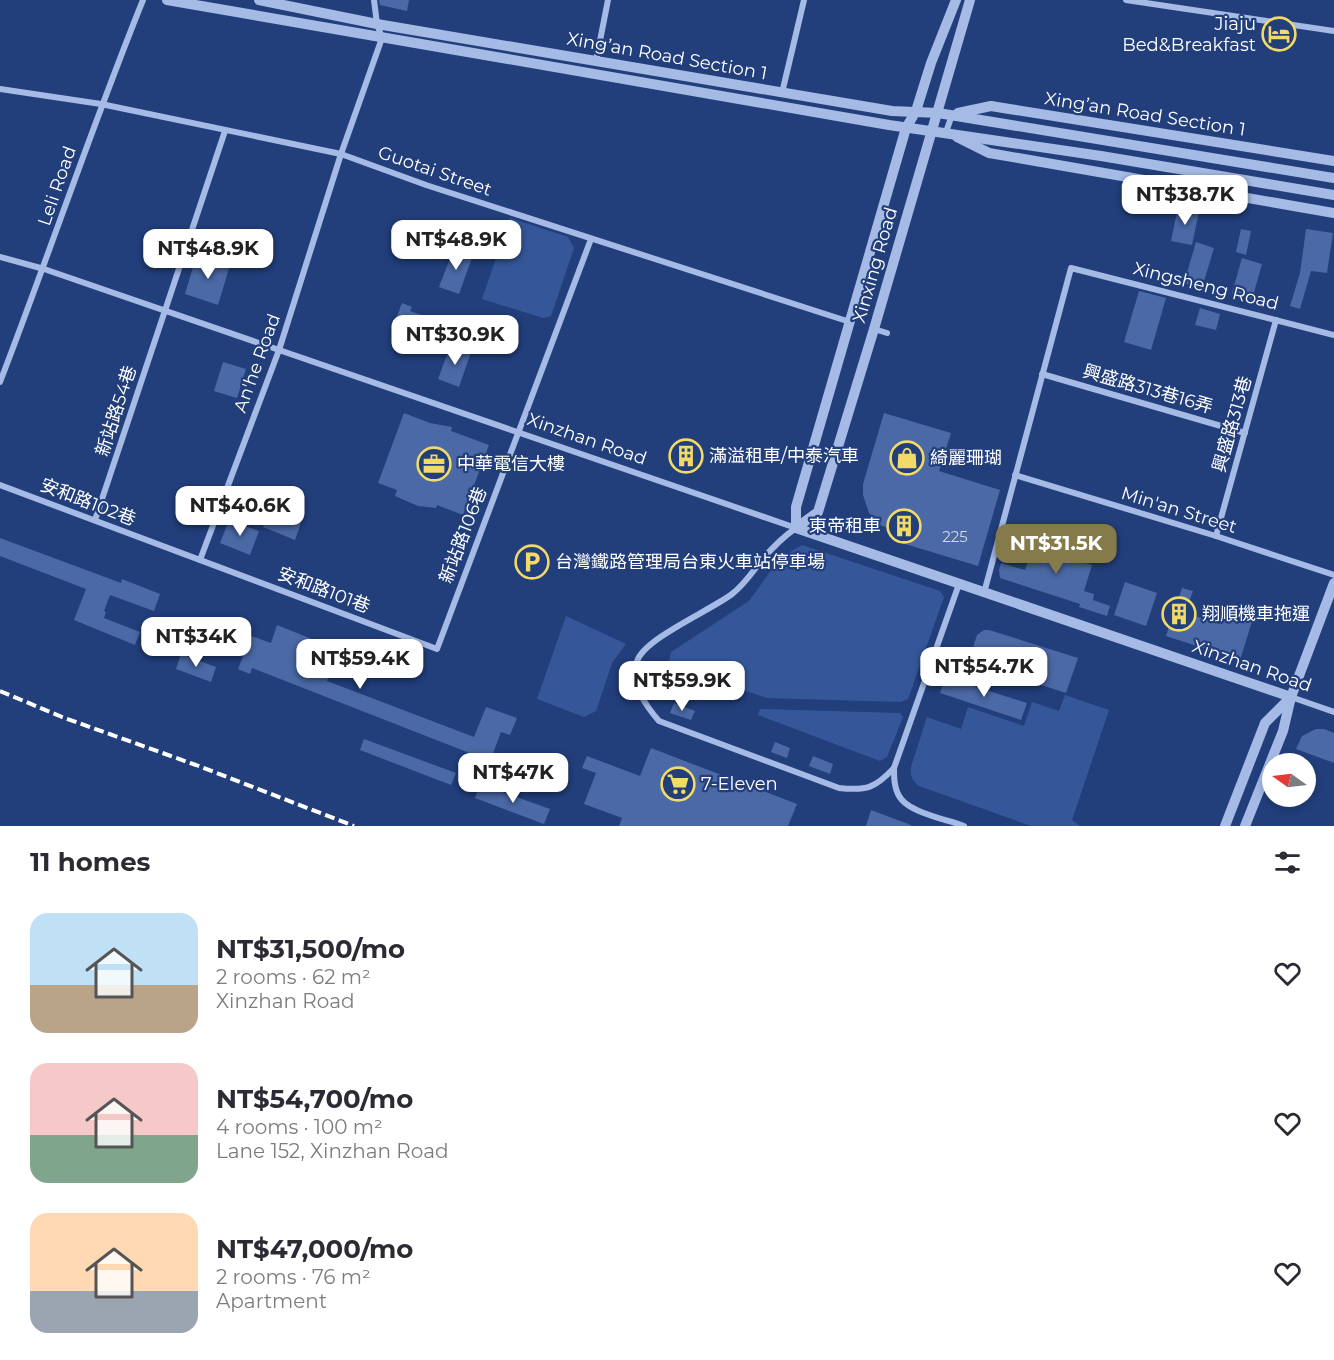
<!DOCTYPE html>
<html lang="en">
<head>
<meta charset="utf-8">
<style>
	body { margin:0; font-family:Montserrat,"Noto Sans TC",sans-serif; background:#f7f7f7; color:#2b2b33; height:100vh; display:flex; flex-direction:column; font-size:22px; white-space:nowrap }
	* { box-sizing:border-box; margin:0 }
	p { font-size:20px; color:#7c7c81 }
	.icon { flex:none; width:33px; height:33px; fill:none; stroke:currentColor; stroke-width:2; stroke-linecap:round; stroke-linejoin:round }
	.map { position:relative; height:826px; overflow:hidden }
	.panel { display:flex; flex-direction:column; background:#fff; flex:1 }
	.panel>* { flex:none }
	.needle { width:39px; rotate:284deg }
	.buttons { position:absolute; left:1262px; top:753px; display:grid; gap:12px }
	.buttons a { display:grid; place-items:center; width:54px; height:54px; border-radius:50%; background:#fff; box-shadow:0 3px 9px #0003; font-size:30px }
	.price { position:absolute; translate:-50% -51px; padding:0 14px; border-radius:12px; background:#fff; color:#222; font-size:20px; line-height:39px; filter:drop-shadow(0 2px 3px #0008) }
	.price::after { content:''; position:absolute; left:50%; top:36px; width:18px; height:14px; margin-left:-9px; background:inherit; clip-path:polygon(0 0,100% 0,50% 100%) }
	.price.selected { background:#857a4a; color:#fff }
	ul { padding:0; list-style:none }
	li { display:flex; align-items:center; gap:18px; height:150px; padding:0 30px }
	li span { display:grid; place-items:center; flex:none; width:168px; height:120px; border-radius:18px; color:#555 }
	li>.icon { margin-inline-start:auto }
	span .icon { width:72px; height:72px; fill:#fffc; stroke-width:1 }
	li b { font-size:26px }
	h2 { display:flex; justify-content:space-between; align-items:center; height:72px; padding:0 30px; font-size:26px }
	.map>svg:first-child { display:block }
	.green { fill:#35579a }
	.building { fill:#4b69a6 }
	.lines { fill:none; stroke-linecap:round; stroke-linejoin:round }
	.minor { stroke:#a5bbe6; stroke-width:6 }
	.tertiary { stroke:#a5bbe6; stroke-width:10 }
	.rail { stroke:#fff; stroke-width:4; stroke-dasharray:10 4.5; stroke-linecap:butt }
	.labels { text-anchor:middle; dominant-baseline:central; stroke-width:4.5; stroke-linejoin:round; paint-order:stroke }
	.number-label { font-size:15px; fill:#d2dae9 }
	.poi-label { font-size:18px; fill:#fff; stroke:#223f7c; text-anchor:start }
	.street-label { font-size:18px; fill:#fff; stroke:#223f7c }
</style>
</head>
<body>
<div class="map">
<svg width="1334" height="826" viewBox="0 0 1334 826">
	<rect width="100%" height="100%" fill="#223f7c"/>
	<g class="green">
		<polygon points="510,218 568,237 574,248 551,316 543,318 482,299"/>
		<polygon points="802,545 940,591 944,597 908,699 901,702 767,698 683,670 669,661 671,652 749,601 780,558"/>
		<polygon points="566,616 626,644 612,663 596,711 584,717 537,699"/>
		<path d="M1065,695L1109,710L1072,820L1080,826H1031L919,786C912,780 910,776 911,767L927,717L961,729L968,707L1024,726L1032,702L1059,711Z"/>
		<polygon points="760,709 900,713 903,717 887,757 880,761 758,715"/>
	</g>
	<g class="building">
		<polygon points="379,0 409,0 407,11 380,5"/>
		<polygon points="1178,207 1199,211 1192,245 1171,241"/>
		<polygon points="1241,229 1251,231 1246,255 1236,252"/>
		<polygon points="1306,229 1333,233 1327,273 1311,271 1300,309 1290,306 1300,273"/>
		<polygon points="1196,242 1214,248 1202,288 1184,283"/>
		<polygon points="454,248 473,255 459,294 439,287"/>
		<polygon points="196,257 208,261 209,258 230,265 218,305 185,294"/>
		<polygon points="1242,258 1262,264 1252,299 1232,293"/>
		<polygon points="1139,291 1166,298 1151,350 1124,342"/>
		<polygon points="402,303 412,307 410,311 433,319 428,334 405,326 403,331 393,327"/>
		<polygon points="1200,308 1220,314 1216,330 1195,325"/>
		<polygon points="451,344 471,352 459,387 438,379"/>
		<polygon points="223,362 246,369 237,398 214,391"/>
		<polygon points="404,413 430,423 452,427 451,431 489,445 463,515 437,505 436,508 418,506 395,496 397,490 378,483"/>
		<polygon points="884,413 951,433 939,471 1000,490 978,566 892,540 895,531 880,525 869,513 863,495 863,484"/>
		<polygon points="683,440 697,444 689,471 675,467"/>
		<polygon points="271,505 303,517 295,540 263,527"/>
		<polygon points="229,520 259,531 250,555 220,543"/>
		<polygon points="1036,537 1085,554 1083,562 1092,565 1084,591 1094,594 1093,600 1110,606 1107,616 1079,607 1080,604 1000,578 999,570 1001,563 1025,570"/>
		<polygon points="0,538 121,583 122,579 160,594 154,611 110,595 104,611 106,612 104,618 140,632 135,645 74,620 86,589 0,556"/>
		<polygon points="1125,582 1157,593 1146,626 1114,615"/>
		<polygon points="1182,588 1193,591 1185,613 1220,624 1225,609 1253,618 1240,660 1166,636"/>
		<polygon points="277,625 339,650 327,681 474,737 486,707 517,718 510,735 501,732 490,761 252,668 250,674 238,669 251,636 271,643"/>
		<polygon points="984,630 989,630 1078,658 1066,693 973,663 970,657 977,635"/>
		<polygon points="181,654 216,667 211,682 176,669"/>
		<polygon points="945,677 1027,703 1021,720 940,693"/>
		<polygon points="674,703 695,711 691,720 670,713"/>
		<polygon points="1316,729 1324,729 1334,733 1334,763 1296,749 1302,736"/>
		<polygon points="364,739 456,773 451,785 360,750"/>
		<polygon points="775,742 790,748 787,758 771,752"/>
		<polygon points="651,748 797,804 788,826 619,826 622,818 584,804 596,773 582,768 587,756 640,776"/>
		<polygon points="813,756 833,764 830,774 809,766"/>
		<polygon points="480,784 550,809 544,824 475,798"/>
		<polygon points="871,810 911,825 911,826 866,826"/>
	</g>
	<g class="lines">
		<g class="minor">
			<polyline points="1126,0 1334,31"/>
			<polyline points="596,61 608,0"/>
			<polyline points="0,89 101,104 341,154 426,185 850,322"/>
			<polyline points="782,93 804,0"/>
			<polyline points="946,132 952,115"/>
			<polyline points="0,257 44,269 796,528"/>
			<polyline points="874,329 887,333"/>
			<polyline points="1042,374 1245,433"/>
			<path d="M0,382C49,255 92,126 143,0"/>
			<polyline points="1015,475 1216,536 1334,575"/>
			<polyline points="0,485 437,649 591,239"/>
			<polyline points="95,520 225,131"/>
			<path d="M796,528C783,537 772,548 762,560C752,572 745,584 732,594C711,610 648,637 638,659C628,680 645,705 659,721L839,788C867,791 875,788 894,768"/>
			<polyline points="1216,536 1276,320"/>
			<polyline points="200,560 279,350 341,154 382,38 377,24 374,0"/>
			<path d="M959,584L894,768C894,778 894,791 902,800C913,813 948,820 964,826"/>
			<polyline points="984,593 1071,268 1334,335"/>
			<polyline points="1291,697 1334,712"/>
		</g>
		<g class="tertiary">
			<polyline points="167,0 889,125 1101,156 1334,195"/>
			<polyline points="259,0 377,24 892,111 938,113 1334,178"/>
			<polyline points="958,113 991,106 1334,161"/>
			<polyline points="957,137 989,153 1334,213"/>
			<polyline points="796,528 818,512 874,329 970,0"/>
			<polyline points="796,528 796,507 906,128 916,111 931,63 956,0"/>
			<polyline points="796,528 1291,697"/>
			<polyline points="1225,826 1265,723 1291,697"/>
			<polyline points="1245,826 1283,731 1291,697 1334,583"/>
		</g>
		<polyline class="rail" points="0,691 62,717 196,765 354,826"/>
	</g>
	<defs>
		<symbol id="hotel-ring" viewBox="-11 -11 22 22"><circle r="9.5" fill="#223f7c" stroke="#f2da67" stroke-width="1.5"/><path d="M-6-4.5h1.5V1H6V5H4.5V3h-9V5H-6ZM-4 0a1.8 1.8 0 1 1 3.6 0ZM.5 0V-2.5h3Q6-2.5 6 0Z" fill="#f2da67"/></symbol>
		<symbol id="building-ring" viewBox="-11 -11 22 22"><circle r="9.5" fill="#223f7c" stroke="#f2da67" stroke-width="1.5"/><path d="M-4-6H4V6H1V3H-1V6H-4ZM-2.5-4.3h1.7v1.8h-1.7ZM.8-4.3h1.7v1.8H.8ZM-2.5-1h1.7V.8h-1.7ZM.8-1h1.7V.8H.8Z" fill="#f2da67"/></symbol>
		<symbol id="shop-ring" viewBox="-11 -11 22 22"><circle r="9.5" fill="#223f7c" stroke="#f2da67" stroke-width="1.5"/><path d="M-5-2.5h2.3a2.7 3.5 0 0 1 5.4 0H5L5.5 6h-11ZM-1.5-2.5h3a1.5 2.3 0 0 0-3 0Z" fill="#f2da67"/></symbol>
		<symbol id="office-ring" viewBox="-11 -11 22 22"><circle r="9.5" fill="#223f7c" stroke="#f2da67" stroke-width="1.5"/><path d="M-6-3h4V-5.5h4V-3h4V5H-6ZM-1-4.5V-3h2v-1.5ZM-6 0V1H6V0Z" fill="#f2da67"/></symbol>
		<symbol id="parking-ring" viewBox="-11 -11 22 22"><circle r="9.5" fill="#223f7c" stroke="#f2da67" stroke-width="1.5"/><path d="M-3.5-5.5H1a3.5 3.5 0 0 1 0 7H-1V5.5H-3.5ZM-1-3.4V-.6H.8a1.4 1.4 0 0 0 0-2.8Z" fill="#f2da67"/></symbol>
		<symbol id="supermarket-ring" viewBox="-11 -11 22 22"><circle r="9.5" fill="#223f7c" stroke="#f2da67" stroke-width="1.5"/><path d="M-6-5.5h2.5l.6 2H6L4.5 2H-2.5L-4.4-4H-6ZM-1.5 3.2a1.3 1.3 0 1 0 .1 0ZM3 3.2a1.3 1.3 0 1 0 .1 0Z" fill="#f2da67"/></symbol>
	</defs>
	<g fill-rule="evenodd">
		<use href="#hotel-ring" x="1260" y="15" width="38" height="38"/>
		<use href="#building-ring" x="667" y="437" width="38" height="38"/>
		<use href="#shop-ring" x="888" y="439" width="38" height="38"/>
		<use href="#office-ring" x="415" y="445" width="38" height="38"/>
		<use href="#building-ring" x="885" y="507" width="38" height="38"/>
		<use href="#parking-ring" x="513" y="543" width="38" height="38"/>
		<use href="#building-ring" x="1160" y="595" width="38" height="38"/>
		<use href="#supermarket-ring" x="659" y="765" width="38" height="38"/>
	</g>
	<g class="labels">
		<g class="number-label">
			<text x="955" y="536">225</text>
		</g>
		<g class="poi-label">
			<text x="1256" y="24" text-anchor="end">Jiaju<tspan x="1256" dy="21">Bed&amp;Breakfast</tspan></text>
			<text x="709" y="456">滿溢租車/中泰汽車</text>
			<text x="930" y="458">綺麗珊瑚</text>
			<text x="457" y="464">中華電信大樓</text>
			<text x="881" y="526" text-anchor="end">東帝租車</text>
			<text x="555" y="562">台灣鐵路管理局台東火車站停車場</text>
			<text x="1202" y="614">翔順機車拖運</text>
			<text x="701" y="784">7-Eleven</text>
		</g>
		<g class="street-label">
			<text transform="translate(667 56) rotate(10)">Xing’an Road Section 1</text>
			<text transform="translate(1145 114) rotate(9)">Xing’an Road Section 1</text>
			<text transform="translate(435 171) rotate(19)">Guotai Street</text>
			<text transform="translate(57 186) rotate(-71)">Leli Road</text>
			<text transform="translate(875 265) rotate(-74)">Xinxing Road</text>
			<text transform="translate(1206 286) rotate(14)">Xingsheng Road</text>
			<text transform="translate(257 363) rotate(-70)">An'he Road</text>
			<text transform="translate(1148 389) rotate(16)">興盛路313巷16弄</text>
			<text transform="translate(116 411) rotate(-72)">新站路54巷</text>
			<text transform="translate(1232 424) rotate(-74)">興盛路313巷</text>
			<text transform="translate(587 439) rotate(19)">Xinzhan Road</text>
			<text transform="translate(88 502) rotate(21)">安和路102巷</text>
			<text transform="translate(1179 510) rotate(17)">Min'an Street</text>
			<text transform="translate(463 535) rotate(-69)">新站路106巷</text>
			<text transform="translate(324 590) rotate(21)">安和路101巷</text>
			<text transform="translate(1252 666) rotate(19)">Xinzhan Road</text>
		</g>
	</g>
</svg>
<div class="buttons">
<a><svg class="needle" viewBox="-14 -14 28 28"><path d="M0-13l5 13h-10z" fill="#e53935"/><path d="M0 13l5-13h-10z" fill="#7c7c81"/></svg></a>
</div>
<b class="price" style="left:1185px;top:226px">NT$38.7K</b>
<b class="price" style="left:456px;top:271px">NT$48.9K</b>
<b class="price" style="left:208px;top:280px">NT$48.9K</b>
<b class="price" style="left:455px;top:366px">NT$30.9K</b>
<b class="price" style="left:240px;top:537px">NT$40.6K</b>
<b class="price selected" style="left:1056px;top:575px">NT$31.5K</b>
<b class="price" style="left:196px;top:668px">NT$34K</b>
<b class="price" style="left:360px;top:690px">NT$59.4K</b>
<b class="price" style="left:984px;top:698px">NT$54.7K</b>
<b class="price" style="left:682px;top:712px">NT$59.9K</b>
<b class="price" style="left:513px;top:804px">NT$47K</b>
</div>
<section class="panel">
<h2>11 homes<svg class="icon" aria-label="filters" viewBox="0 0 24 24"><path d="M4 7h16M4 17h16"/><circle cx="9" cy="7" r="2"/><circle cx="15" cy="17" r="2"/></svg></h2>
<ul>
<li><span style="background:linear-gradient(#bfe0f5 60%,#b9a48a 0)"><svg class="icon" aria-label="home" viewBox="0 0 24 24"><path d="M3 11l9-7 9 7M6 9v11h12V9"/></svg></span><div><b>NT$31,500/mo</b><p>2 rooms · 62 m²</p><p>Xinzhan Road</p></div><svg class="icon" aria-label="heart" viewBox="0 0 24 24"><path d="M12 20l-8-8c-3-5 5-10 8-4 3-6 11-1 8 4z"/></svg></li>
<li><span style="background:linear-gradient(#f6c9c9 60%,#7fa58c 0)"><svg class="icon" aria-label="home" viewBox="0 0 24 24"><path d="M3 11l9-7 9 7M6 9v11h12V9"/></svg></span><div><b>NT$54,700/mo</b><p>4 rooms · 100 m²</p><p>Lane 152, Xinzhan Road</p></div><svg class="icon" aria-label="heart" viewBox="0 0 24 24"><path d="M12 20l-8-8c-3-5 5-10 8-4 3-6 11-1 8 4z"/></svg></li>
<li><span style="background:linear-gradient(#ffd9b3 65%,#9aa5b1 0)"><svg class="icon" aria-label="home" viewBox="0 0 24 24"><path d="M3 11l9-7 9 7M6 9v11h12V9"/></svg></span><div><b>NT$47,000/mo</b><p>2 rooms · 76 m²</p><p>Apartment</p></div><svg class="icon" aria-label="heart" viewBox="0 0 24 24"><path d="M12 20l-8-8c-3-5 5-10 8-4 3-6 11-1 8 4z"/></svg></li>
</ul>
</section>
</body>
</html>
